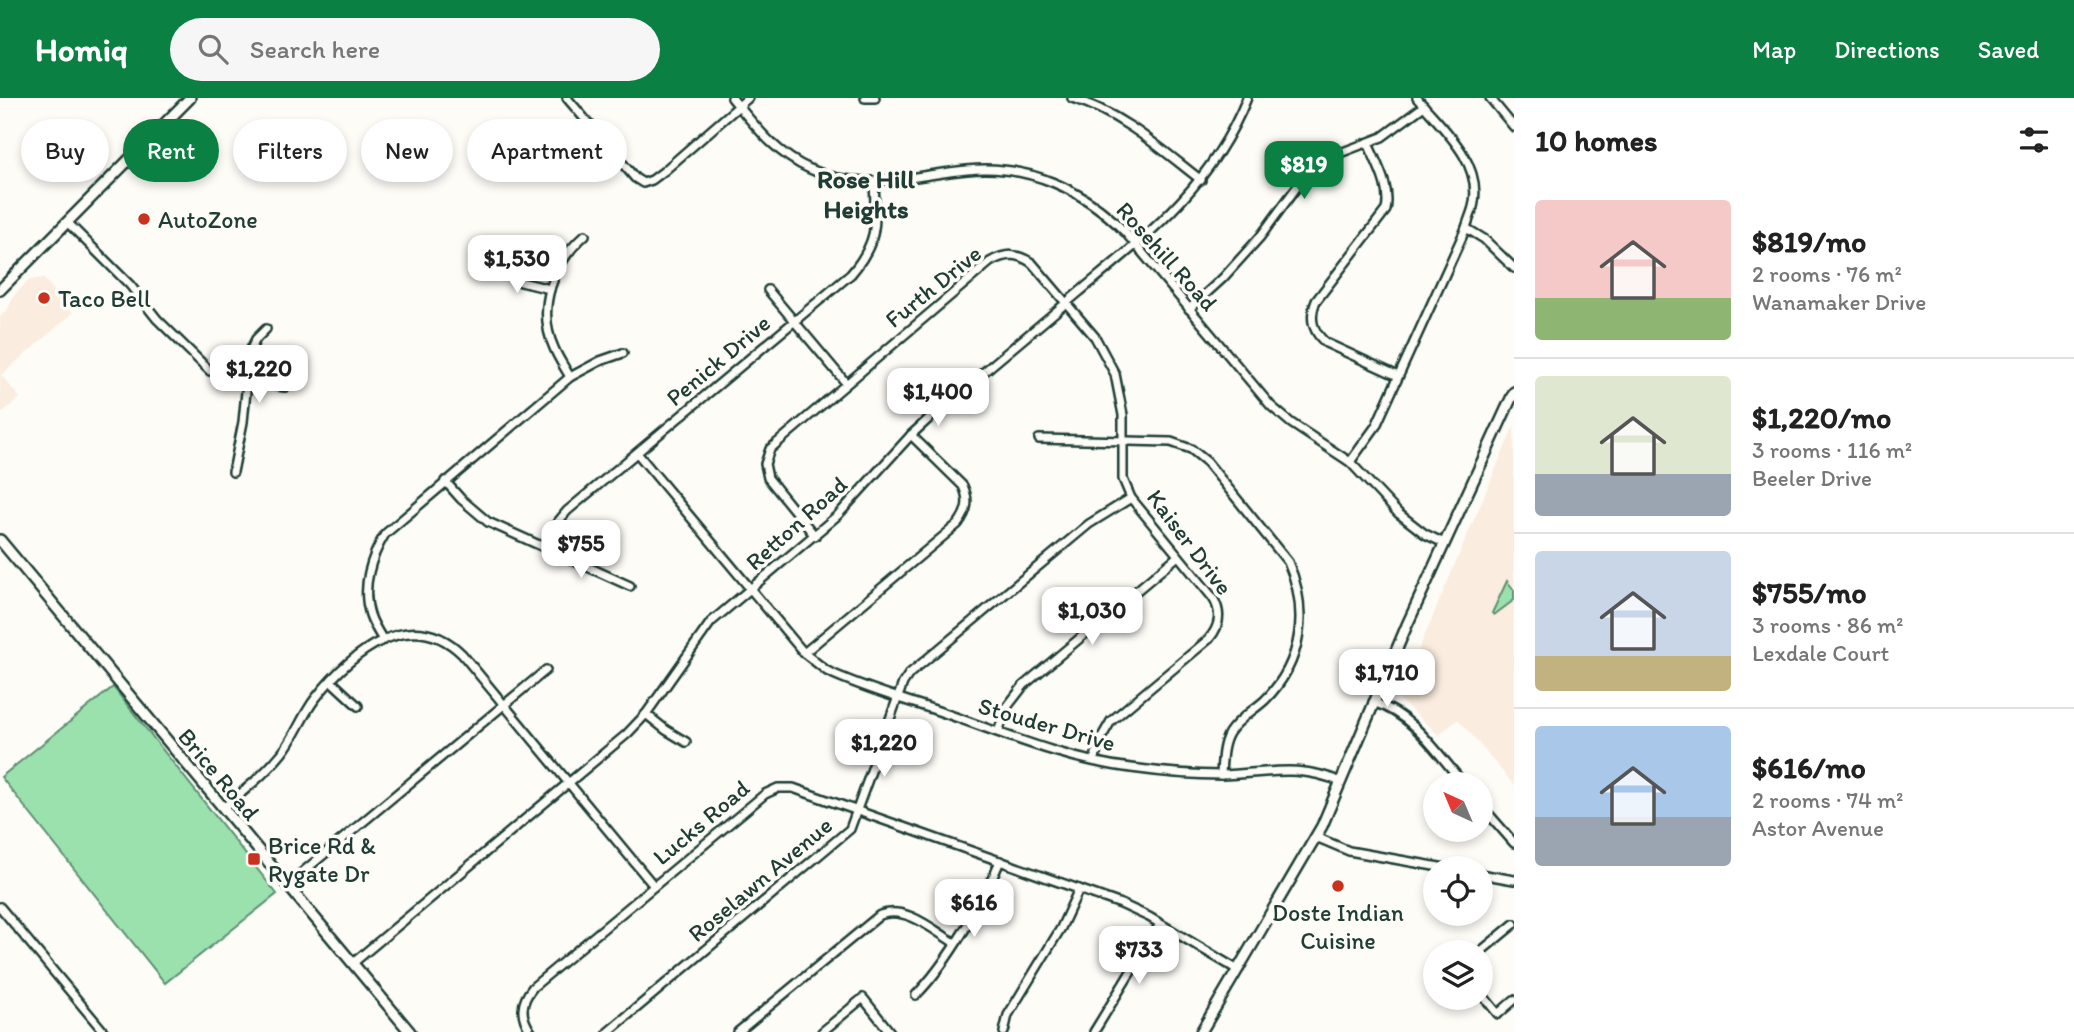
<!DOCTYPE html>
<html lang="en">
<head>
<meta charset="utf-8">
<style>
	body { margin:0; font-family:Itim,sans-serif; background:#f6f6f6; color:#222; height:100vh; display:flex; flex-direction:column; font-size:26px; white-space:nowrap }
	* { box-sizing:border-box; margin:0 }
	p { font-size:23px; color:#767676 }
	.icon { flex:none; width:38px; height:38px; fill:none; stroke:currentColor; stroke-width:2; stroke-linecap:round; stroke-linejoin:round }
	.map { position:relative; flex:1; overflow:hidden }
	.drawer { display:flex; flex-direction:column; background:#fff; width:560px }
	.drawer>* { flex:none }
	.guide { position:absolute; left:21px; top:21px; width:665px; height:63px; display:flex; gap:14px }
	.needle { width:46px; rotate:316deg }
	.buttons { position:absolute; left:1423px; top:674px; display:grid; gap:14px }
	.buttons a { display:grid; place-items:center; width:70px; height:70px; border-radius:50%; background:#fff; box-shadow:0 4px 10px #0003; font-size:35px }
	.price { position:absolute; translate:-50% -60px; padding:0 16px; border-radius:14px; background:#fff; color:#222; font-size:23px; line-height:46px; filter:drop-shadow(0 2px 4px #0008) }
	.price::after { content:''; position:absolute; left:50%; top:42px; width:21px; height:16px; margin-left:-10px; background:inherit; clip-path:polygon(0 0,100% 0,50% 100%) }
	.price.on { background:#0b8043; color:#fff }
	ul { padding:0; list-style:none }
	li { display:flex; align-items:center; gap:21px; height:175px; padding:0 21px }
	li+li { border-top:2px solid #e0e0e0 }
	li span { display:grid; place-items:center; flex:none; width:196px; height:140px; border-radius:7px; color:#555 }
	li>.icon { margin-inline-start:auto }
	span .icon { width:84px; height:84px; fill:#fffc; stroke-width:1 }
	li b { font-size:30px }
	h2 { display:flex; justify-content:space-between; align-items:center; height:84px; padding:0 21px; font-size:30px }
	.pill { padding:0 24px; border-radius:32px; background:#fff; box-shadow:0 4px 10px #0003; font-size:24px; line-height:63px }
	.pill.on { background:#0b8043; color:#fff }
	header { display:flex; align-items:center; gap:42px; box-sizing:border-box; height:98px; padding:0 35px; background:#0b8043; color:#fff }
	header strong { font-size:33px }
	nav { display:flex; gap:38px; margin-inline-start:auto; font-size:24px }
	.search { width:490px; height:63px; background:#f6f6f6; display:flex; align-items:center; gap:18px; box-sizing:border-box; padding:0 24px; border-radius:38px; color:#767676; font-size:26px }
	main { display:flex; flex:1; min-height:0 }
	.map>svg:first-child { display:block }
	.built { fill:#faecde }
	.green { fill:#9be1ae; stroke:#5d8f71; stroke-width:2 }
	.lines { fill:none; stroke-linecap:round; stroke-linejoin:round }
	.minor-casing { stroke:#1f3d34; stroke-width:12 }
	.major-casing { stroke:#1f3d34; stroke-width:14 }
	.minor { stroke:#fdfcf7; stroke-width:7 }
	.major { stroke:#fdfcf7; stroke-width:9 }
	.poi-dot { fill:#c8321e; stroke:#fdfcf7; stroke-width:2.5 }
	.labels { text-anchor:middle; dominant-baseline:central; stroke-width:7; stroke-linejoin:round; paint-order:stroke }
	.poi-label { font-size:24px; fill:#1f3d34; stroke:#fdfcf7; text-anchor:start }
	.street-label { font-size:24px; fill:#1f3d34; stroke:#fdfcf7 }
	.neighbourhood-label { font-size:26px; font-weight:bold; fill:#1f3d34; stroke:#fdfcf7 }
</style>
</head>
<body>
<header>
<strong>Homiq</strong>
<div class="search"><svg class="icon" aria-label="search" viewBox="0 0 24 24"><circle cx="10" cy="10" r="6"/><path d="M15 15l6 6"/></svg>Search here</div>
<nav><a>Map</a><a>Directions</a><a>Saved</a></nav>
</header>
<main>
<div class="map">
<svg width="1514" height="934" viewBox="0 0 1514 934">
	<rect width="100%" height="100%" fill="#fdfcf7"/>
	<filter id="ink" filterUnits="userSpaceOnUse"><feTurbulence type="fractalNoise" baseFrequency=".0143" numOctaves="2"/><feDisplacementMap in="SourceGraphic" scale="14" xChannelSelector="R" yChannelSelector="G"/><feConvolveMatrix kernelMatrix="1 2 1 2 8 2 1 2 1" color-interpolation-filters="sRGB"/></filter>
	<g filter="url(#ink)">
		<g class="built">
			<polygon points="43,180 73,215 1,277 20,300 0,316 0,219 8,211 15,196 30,182"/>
			<polygon points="1514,328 1514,687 1458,621 1439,637 1398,600"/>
		</g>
		<g class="green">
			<polygon points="1507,483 1514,492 1514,502 1494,517 1492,515"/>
			<polygon points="113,589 277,796 165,885 1,679"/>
		</g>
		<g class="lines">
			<defs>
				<g id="minor">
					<polyline points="567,0 635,80 643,85 652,82 664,73 748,0"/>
					<path d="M732,0C755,28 776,56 810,71C862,95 914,77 967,72C1029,66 1083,91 1125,134L1271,308L1291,325L1350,364L1398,415L1425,436L1444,445"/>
					<polyline points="865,0 875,0"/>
					<path d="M1072,0C1121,15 1161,51 1201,82"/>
					<polyline points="1490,0 1514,29"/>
					<path d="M1368,45C1377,67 1391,89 1386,112L1316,203C1309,220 1312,233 1326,245L1398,278"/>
					<polyline points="67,124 130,187 157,221 210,273 248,277"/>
					<polyline points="1466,130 1484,141 1514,170"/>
					<polyline points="499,170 521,184 550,191"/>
					<polyline points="768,192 846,285"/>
					<polyline points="1189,211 1223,180 1260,139 1313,67 1327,60 1382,39 1424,8"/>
					<path d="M570,279C565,270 558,260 554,250C536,210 553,165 585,137"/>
					<polyline points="247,284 285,289"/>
					<path d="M1039,341L1171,344L1191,351L1207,364L1288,464C1309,512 1303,564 1265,602C1253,613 1238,621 1229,635C1222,647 1222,662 1221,677"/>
					<path d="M637,355L804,555L827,573C865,591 907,602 947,616C1007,637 1067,662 1131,670C1160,674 1191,677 1221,677C1266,676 1298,665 1341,684"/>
					<path d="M1350,364L1376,328L1466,130C1468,122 1473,113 1474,104C1481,62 1441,29 1417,0"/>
					<polyline points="233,374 243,324 250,253 256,241 266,231"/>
					<polyline points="445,383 461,401 488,424 630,488"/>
					<path d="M815,438L768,380L765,366L770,351L990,164C1006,155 1017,155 1032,165L1095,239L1115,276L1123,317V381L1131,400L1213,500C1222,515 1220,528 1209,541L1111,623L1100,642L1094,663"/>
					<path d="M544,450L553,430L567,413L851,176C879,143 876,125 874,85"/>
					<path d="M383,542C378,534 373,526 370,517C361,489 371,459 385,436L570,279L600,263L623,255"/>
					<path d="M804,555L958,426C967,414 970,403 963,388L911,337"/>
					<polyline points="331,583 358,608"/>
					<path d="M1373,604C1414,617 1437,655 1464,686"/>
					<polyline points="646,616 666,632 686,644"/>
					<polyline points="998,634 1007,609 1024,587 1178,458"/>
					<polyline points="1480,706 1514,745"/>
					<path d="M223,710C244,693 265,676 282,655C295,639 302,618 315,601C350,556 410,505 462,556L654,788"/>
					<polyline points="1316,739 1349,753 1445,770"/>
					<polyline points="1480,776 1514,782"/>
					<polyline points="287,787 546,572"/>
					<polyline points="0,809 104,934"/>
					<polyline points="1480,854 1514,826"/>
					<path d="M353,865L627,636L646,616L711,524L838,417L911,337L935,315C983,275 1030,235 1078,195C1149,136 1211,89 1247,0"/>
					<polyline points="1480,894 1498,916 1514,902"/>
					<path d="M916,897C947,866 983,804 1000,763"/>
					<path d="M531,934C520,918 520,905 533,889L765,696L778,690H793L1121,806L1149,819L1238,872"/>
					<polyline points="608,934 850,731 903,585 909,576 1089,426 1131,400"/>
					<path d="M738,934L880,817C906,807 933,832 955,845"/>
					<polyline points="822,934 863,900 890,934"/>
					<polyline points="1004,934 1008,917 1061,830 1079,791"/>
					<polyline points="1094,934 1160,826"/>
				</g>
				<g id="major">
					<polyline points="0,192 190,0"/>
					<polyline points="0,442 410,934"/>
					<polyline points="1201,934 1322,728 1407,527 1514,294"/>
				</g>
			</defs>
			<use href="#minor" class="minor-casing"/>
			<use href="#major" class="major-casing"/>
			<use href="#minor" class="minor"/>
			<use href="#major" class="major"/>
		</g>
	</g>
	<g class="poi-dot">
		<circle cx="144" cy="121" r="7"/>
		<circle cx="44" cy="200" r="7"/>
		<rect x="247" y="754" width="14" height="14" rx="3.5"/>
		<circle cx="1338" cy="788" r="7"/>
	</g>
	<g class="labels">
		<g class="poi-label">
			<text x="158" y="121">AutoZone</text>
			<text x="58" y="200">Taco Bell</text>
			<text x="268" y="747">Brice Rd &amp;<tspan x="268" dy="28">Rygate Dr</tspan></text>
			<text x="1338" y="814" text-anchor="middle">Doste Indian<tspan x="1338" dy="28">Cuisine</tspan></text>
		</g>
		<g class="street-label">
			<text transform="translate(1167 158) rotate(48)">Rosehill Road</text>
			<text transform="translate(933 188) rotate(-39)">Furth Drive</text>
			<text transform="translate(718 262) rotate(-40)">Penick Drive</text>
			<text transform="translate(796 425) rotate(-42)">Retton Road</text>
			<text transform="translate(1190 444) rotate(53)">Kaiser Drive</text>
			<text transform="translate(1047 626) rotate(16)">Stouder Drive</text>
			<text transform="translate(219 676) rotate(50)">Brice Road</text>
			<text transform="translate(701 724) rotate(-40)">Lucks Road</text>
			<text transform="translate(760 781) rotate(-40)">Roselawn Avenue</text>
		</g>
		<g class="neighbourhood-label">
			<text x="866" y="81">Rose Hill<tspan x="866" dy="30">Heights</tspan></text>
		</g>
	</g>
</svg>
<div class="buttons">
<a><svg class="needle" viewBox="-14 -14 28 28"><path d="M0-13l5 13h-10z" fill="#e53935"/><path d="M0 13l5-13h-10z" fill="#767676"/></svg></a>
<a><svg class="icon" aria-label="locate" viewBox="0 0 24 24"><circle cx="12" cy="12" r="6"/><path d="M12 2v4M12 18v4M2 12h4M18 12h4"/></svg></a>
<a><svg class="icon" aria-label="layers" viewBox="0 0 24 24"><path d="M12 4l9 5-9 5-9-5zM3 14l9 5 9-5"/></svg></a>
</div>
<b class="price on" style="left:1304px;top:103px">$819</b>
<b class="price" style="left:517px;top:197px">$1,530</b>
<b class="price" style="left:259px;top:307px">$1,220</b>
<b class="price" style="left:938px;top:330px">$1,400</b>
<b class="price" style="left:581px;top:482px">$755</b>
<b class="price" style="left:1092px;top:549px">$1,030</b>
<b class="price" style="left:1387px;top:611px">$1,710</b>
<b class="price" style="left:884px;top:681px">$1,220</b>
<b class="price" style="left:974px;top:841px">$616</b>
<b class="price" style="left:1139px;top:888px">$733</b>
<div class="guide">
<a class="pill">Buy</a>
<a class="pill on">Rent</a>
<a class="pill">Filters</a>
<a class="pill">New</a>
<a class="pill">Apartment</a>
</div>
</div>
<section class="drawer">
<h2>10 homes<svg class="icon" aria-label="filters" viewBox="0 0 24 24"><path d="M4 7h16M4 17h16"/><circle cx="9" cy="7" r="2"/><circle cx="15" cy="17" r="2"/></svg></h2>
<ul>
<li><span style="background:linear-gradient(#f6c9c9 70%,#8fb573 0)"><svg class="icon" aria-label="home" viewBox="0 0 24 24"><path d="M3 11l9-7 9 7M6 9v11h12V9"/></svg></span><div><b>$819/mo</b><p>2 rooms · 76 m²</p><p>Wanamaker Drive</p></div></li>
<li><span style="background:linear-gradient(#dfe7d0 70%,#9aa5b1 0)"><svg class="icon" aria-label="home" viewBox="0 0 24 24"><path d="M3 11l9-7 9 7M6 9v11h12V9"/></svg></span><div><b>$1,220/mo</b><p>3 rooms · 116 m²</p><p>Beeler Drive</p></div></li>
<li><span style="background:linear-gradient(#c9d6e8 75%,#c2b280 0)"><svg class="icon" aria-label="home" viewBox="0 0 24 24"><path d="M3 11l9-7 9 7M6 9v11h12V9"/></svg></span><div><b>$755/mo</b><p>3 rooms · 86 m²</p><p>Lexdale Court</p></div></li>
<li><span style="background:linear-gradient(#a9c7e8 65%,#9aa5b1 0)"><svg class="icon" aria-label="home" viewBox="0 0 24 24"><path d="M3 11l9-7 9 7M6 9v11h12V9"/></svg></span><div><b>$616/mo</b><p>2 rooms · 74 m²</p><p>Astor Avenue</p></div></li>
</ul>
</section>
</main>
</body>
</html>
